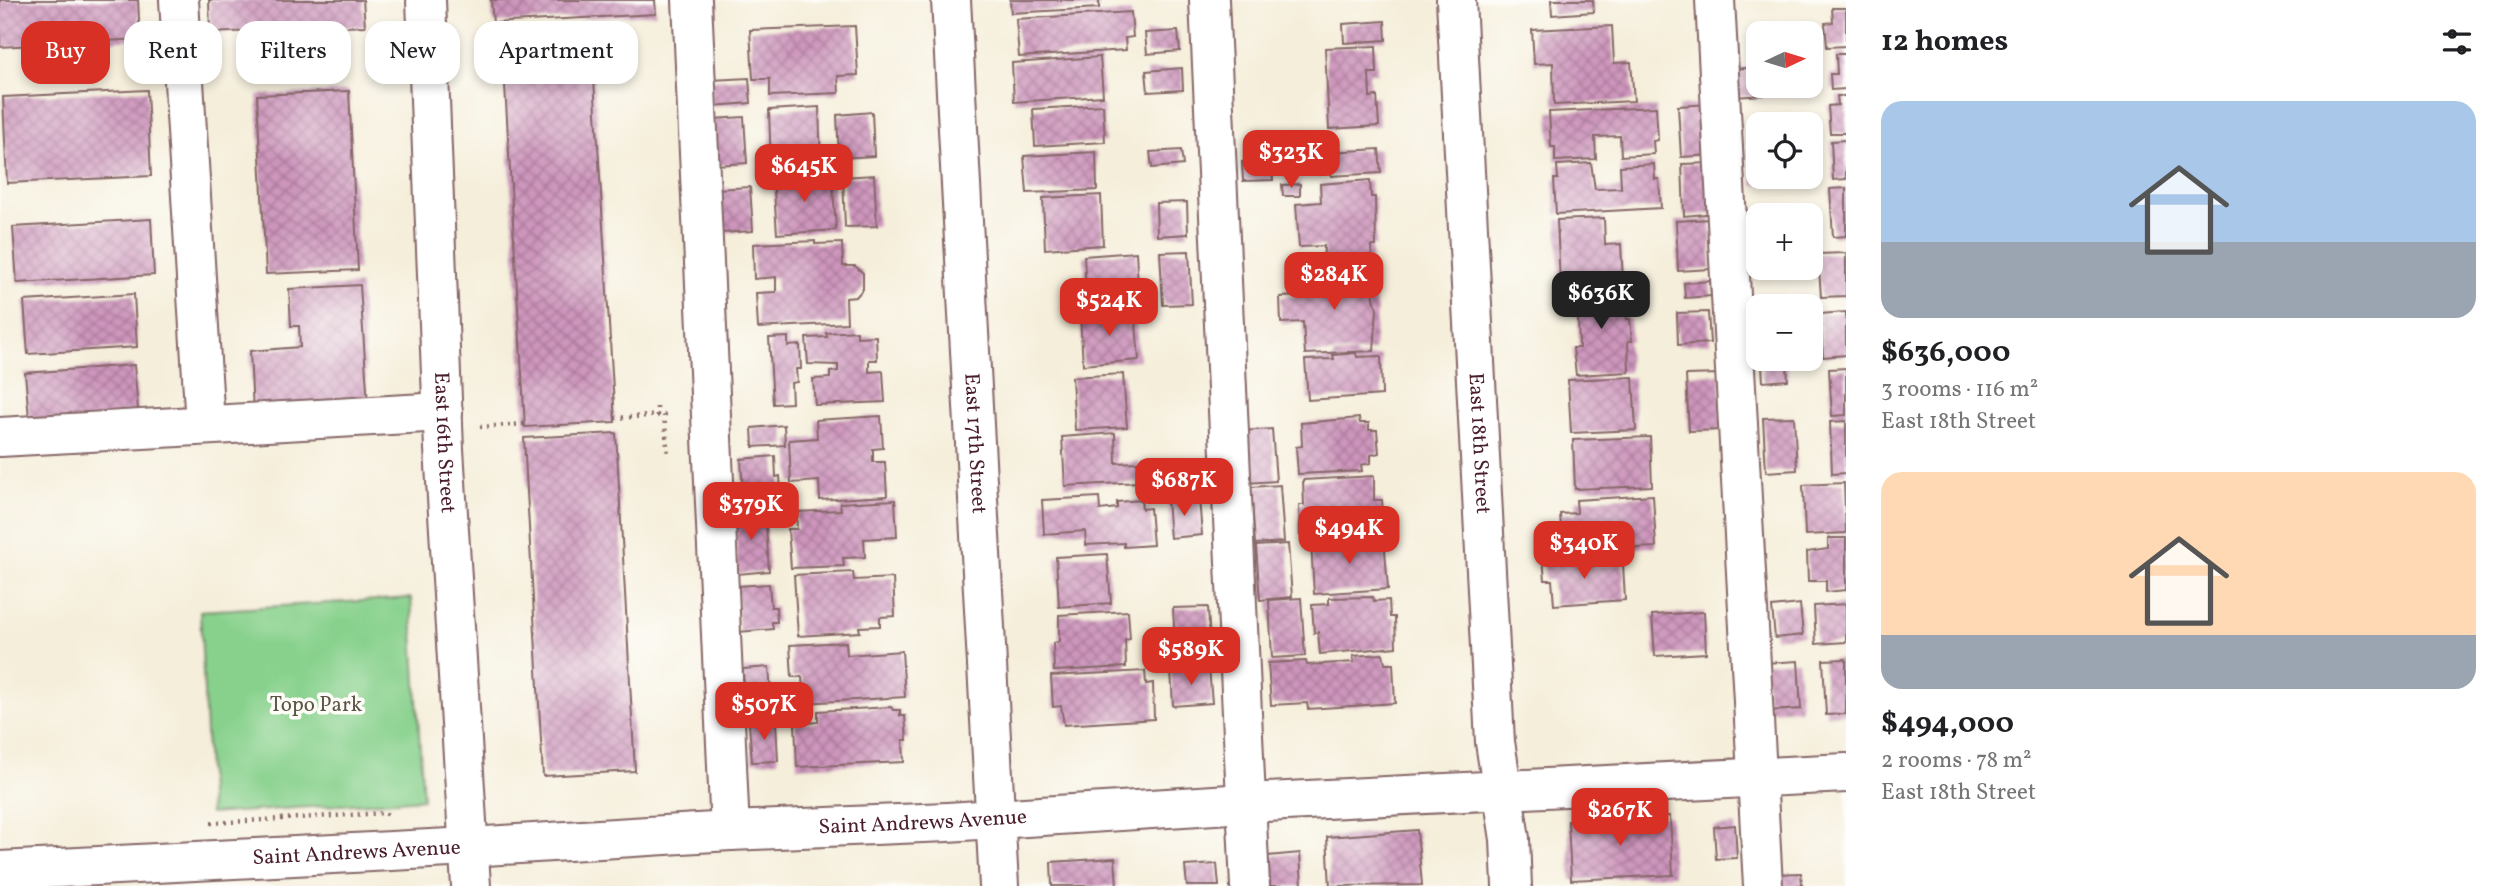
<!DOCTYPE html>
<html lang="en">
<head>
<meta charset="utf-8">
<style>
	body { margin:0; font-family:Vollkorn,serif; background:#f2f2f2; color:#202124; height:100vh; display:flex; flex-direction:column; font-size:26px; white-space:nowrap }
	* { box-sizing:border-box; margin:0 }
	p { font-size:23px; color:#757577 }
	.icon { flex:none; width:38px; height:38px; fill:none; stroke:currentColor; stroke-width:2; stroke-linecap:round; stroke-linejoin:round }
	.map { position:relative; flex:1; overflow:hidden }
	.drawer { display:flex; flex-direction:column; background:#fff; width:665px }
	.drawer>* { flex:none }
	.hud { position:absolute; left:21px; top:21px; width:665px; height:63px; display:flex; gap:14px }
	.needle { width:46px; rotate:86deg }
	.buttons { position:absolute; left:1746px; top:21px; display:grid; gap:14px }
	.buttons a { display:grid; place-items:center; width:77px; height:77px; border-radius:14px; background:#fff; box-shadow:0 4px 10px #0003; font-size:35px }
	.price { position:absolute; translate:-50% -60px; padding:0 16px; border-radius:14px; background:#d93025; color:#fff; font-size:23px; line-height:46px; filter:drop-shadow(0 2px 4px #0008) }
	.price::after { content:''; position:absolute; left:50%; top:42px; width:21px; height:16px; margin-left:-10px; background:inherit; clip-path:polygon(0 0,100% 0,50% 100%) }
	.price.current { background:#222; color:#fff }
	ul { padding:0; list-style:none }
	li { display:grid; align-content:center; gap:14px; height:371px; padding:0 35px }
	li span { display:grid; place-items:center; height:217px; border-radius:21px; color:#555 }
	li>.icon { margin-inline-start:auto }
	span .icon { width:126px; height:126px; fill:#fffc; stroke-width:1 }
	li b { font-size:30px }
	h2 { display:flex; justify-content:space-between; align-items:center; height:84px; padding:0 35px; font-size:30px }
	.tag { padding:0 24px; border-radius:21px; background:#fff; box-shadow:0 4px 10px #0003; font-size:24px; line-height:63px }
	.tag.current { background:#d93025; color:#fff }
	main { display:flex; flex:1; min-height:0 }
	.map>svg:first-child { display:block }
	.green { fill:#88d18d; stroke:#69785c; stroke-width:2 }
	.building { fill:url(#building-cross-hatch) }
	.lines { fill:none; stroke-linecap:round; stroke-linejoin:round }
	.minor-casing { stroke:#866768; stroke-width:42 }
	.path { stroke:#866768; stroke-width:4.5; stroke-dasharray:2 5; stroke-linecap:butt }
	.minor { stroke:#fff; stroke-width:38 }
	.labels { text-anchor:middle; dominant-baseline:central; stroke-width:7; stroke-linejoin:round; paint-order:stroke }
	.street-label { font-size:21px; fill:#4a1f2b; stroke:#fdfcf7 }
	.park-label { font-size:21px; fill:#5d5448; stroke:#fdfcf7 }
</style>
</head>
<body>
<main>
<div class="map">
<svg width="1846" height="886" viewBox="0 0 1846 886">
	<defs>
		<pattern id="building-cross-hatch" width="8" height="8" patternUnits="userSpaceOnUse" patternTransform="scale(1.75)"><rect width="8" height="8" fill="#ce96bd"/><path d="M0 0l8 8M0 8l8-8" fill="none" stroke="#a97a9a"/></pattern>
	</defs>
	<rect width="100%" height="100%" fill="#fdfcf7"/>
	<filter id="ink" filterUnits="userSpaceOnUse"><feTurbulence type="fractalNoise" baseFrequency=".0143" numOctaves="2"/><feDisplacementMap in="SourceGraphic" scale="14" xChannelSelector="R" yChannelSelector="G"/><feConvolveMatrix kernelMatrix="1 2 1 2 8 2 1 2 1" color-interpolation-filters="sRGB"/></filter>
	<filter id="wash" filterUnits="userSpaceOnUse"><feTurbulence type="fractalNoise" baseFrequency=".00686" numOctaves="4" result="noise"/><feDisplacementMap in="SourceGraphic" scale="28" xChannelSelector="R" yChannelSelector="G"/><feGaussianBlur stdDeviation="1.57" result="paint"/><feColorMatrix in="noise" values="0 0 0 0 0 0 0 0 0 0 0 0 0 0 0 0 0 1.4 0 .05"/><feComposite in="paint" operator="in"/></filter>
	<g filter="url(#wash)">
		<rect width="100%" height="100%" fill="#f5eeda"/>
		<polygon class="green" points="411,598 423,799 210,814 200,611"/>
		<g id="blocks">
			<g class="building">
				<polygon points="0,0 138,0 140,39 0,47"/>
				<polygon points="209,0 363,0 365,26 210,33"/>
				<polygon points="491,0 655,0 656,14 493,23"/>
				<polygon points="1010,0 1099,0 1099,8 1011,13"/>
				<polygon points="1551,0 1593,0 1594,12 1552,15"/>
				<polygon points="1832,8 1846,8 1846,46 1827,47 1825,23 1833,22"/>
				<polygon points="1131,12 1133,37 1125,38 1126,50 1019,57 1016,19"/>
				<polygon points="1385,21 1386,40 1344,43 1343,24"/>
				<polygon points="855,26 858,75 838,76 839,93 770,96 770,79 753,79 750,30"/>
				<polygon points="1612,26 1614,63 1631,62 1634,101 1554,105 1553,63 1534,64 1532,30"/>
				<polygon points="1178,31 1180,51 1147,54 1145,33"/>
				<polygon points="1376,46 1377,73 1369,73 1370,97 1377,96 1379,126 1329,129 1325,48"/>
				<polygon points="1836,54 1846,54 1846,89 1831,90 1830,74 1837,74"/>
				<polygon points="1100,57 1103,96 1014,102 1012,63"/>
				<polygon points="593,63 615,422 525,427 504,68"/>
				<polygon points="1759,67 1759,86 1763,86 1764,95 1735,97 1733,69"/>
				<polygon points="1182,68 1183,90 1148,92 1146,71"/>
				<polygon points="749,78 751,103 712,106 711,80"/>
				<polygon points="147,90 151,176 7,183 3,97"/>
				<polygon points="349,91 358,270 266,274 257,95"/>
				<polygon points="1837,96 1846,96 1846,133 1830,133 1828,106 1838,105"/>
				<polygon points="1710,104 1713,155 1681,157 1678,106"/>
				<polygon points="1103,105 1105,142 1035,146 1033,109"/>
				<polygon points="819,107 821,165 771,167 769,110"/>
				<polygon points="1656,107 1658,140 1653,141 1654,154 1621,156 1620,136 1595,137 1596,159 1555,161 1555,147 1551,147 1549,112"/>
				<polygon points="872,112 874,156 839,158 837,115"/>
				<polygon points="744,117 747,163 716,165 713,119"/>
				<polygon points="1846,140 1846,179 1833,180 1831,141"/>
				<polygon points="1379,149 1381,173 1331,176 1330,152"/>
				<polygon points="1759,149 1759,177 1784,177 1784,183 1753,185 1751,150"/>
				<polygon points="1181,150 1183,165 1152,168 1150,152"/>
				<polygon points="1096,152 1097,190 1027,193 1024,156"/>
				<polygon points="1271,161 1273,180 1243,181 1242,162"/>
				<polygon points="1591,163 1595,189 1621,188 1620,166 1654,164 1655,179 1659,179 1661,208 1556,214 1554,179 1558,179 1557,165"/>
				<polygon points="1712,163 1716,213 1684,216 1682,164"/>
				<polygon points="832,173 836,230 777,234 773,177"/>
				<polygon points="874,175 877,226 845,227 843,177"/>
				<polygon points="1370,180 1371,197 1375,197 1376,246 1371,246 1372,262 1323,265 1324,246 1299,247 1296,204 1321,202 1320,184"/>
				<polygon points="1300,184 1300,196 1283,196 1282,185"/>
				<polygon points="750,187 753,231 720,233 717,189"/>
				<polygon points="1846,188 1846,236 1833,237 1830,189"/>
				<polygon points="1101,195 1103,245 1045,249 1043,198"/>
				<polygon points="1187,202 1188,234 1157,236 1156,203"/>
				<polygon points="1775,209 1776,215 1759,215 1759,244 1747,244 1745,211"/>
				<polygon points="1604,218 1605,245 1621,244 1623,280 1560,283 1557,220"/>
				<polygon points="151,219 154,275 17,283 13,227"/>
				<polygon points="1711,219 1711,269 1678,271 1676,221"/>
				<polygon points="815,241 815,244 842,243 843,266 855,266 863,273 863,289 856,297 846,298 847,323 758,328 756,293 776,292 776,277 754,279 753,244"/>
				<polygon points="1759,246 1759,268 1773,268 1773,275 1744,276 1743,247"/>
				<polygon points="1189,251 1192,304 1163,305 1160,252"/>
				<polygon points="1136,252 1139,303 1087,307 1084,256"/>
				<polygon points="1846,253 1846,296 1821,297 1818,254"/>
				<polygon points="1367,271 1377,309 1374,351 1305,354 1303,322 1281,323 1280,297 1299,296 1298,274"/>
				<polygon points="1710,281 1711,296 1685,298 1684,283"/>
				<polygon points="360,285 368,405 253,412 250,351 300,347 299,326 291,326 289,289"/>
				<polygon points="1625,287 1627,319 1630,319 1632,341 1628,341 1629,372 1576,375 1573,348 1579,348 1578,316 1571,316 1570,290"/>
				<polygon points="134,294 137,347 28,354 24,301"/>
				<polygon points="1135,311 1139,360 1083,365 1080,316"/>
				<polygon points="1708,312 1710,343 1678,345 1677,313"/>
				<polygon points="1846,312 1846,355 1823,357 1820,314"/>
				<polygon points="1751,316 1759,316 1759,335 1752,335"/>
				<polygon points="857,331 857,337 876,336 877,360 869,360 869,372 883,371 885,402 815,405 813,379 830,378 830,372 838,371 838,365 808,364 806,338 827,337 826,333"/>
				<polygon points="788,337 788,346 800,345 801,369 796,369 797,382 791,383 792,403 773,404 769,338"/>
				<polygon points="1356,353 1357,357 1381,356 1382,395 1308,400 1305,360 1334,359 1333,355"/>
				<polygon points="134,365 139,421 30,429 25,373"/>
				<polygon points="1787,365 1788,380 1763,382 1762,366"/>
				<polygon points="1846,368 1846,415 1832,416 1829,369"/>
				<polygon points="1123,374 1127,427 1075,430 1072,377"/>
				<polygon points="1720,374 1723,430 1689,431 1686,375"/>
				<polygon points="1633,377 1636,430 1571,433 1568,380"/>
				<polygon points="881,416 883,448 873,449 873,462 885,462 887,496 820,500 819,481 791,483 789,440 817,438 816,420"/>
				<polygon points="1794,417 1797,470 1766,472 1763,418"/>
				<polygon points="1359,418 1360,423 1369,423 1369,430 1377,430 1379,453 1371,455 1371,463 1361,465 1362,471 1298,474 1296,447 1302,446 1301,423"/>
				<polygon points="1846,421 1846,473 1832,474 1830,422"/>
				<polygon points="784,425 785,445 753,447 752,428"/>
				<polygon points="1272,429 1276,481 1246,483 1242,431"/>
				<polygon points="616,433 635,771 543,776 524,438"/>
				<polygon points="1115,433 1116,463 1139,462 1140,482 1065,486 1062,437"/>
				<polygon points="1650,437 1652,486 1575,489 1573,440"/>
				<polygon points="775,456 776,477 780,476 781,492 743,494 741,459"/>
				<polygon points="1374,476 1374,500 1382,500 1383,513 1373,514 1374,529 1300,535 1299,505 1304,505 1303,480"/>
				<polygon points="1844,483 1846,533 1805,535 1803,485"/>
				<polygon points="1280,485 1284,542 1255,544 1251,487"/>
				<polygon points="1653,495 1656,547 1577,551 1577,542 1562,543 1560,514 1577,513 1576,500"/>
				<polygon points="1099,497 1100,510 1117,508 1117,502 1141,500 1142,509 1150,508 1153,545 1124,547 1124,543 1086,545 1085,531 1044,534 1042,500"/>
				<polygon points="1199,498 1202,535 1170,538 1167,500"/>
				<polygon points="895,500 897,537 864,539 865,557 843,558 844,566 791,568 788,529 797,529 796,512 841,510 840,503"/>
				<polygon points="765,511 769,571 738,574 734,513"/>
				<polygon points="1384,537 1388,589 1314,594 1311,542"/>
				<polygon points="1828,538 1846,538 1846,590 1826,592 1826,581 1808,581 1807,552 1828,549"/>
				<polygon points="1288,544 1292,597 1260,600 1256,546"/>
				<polygon points="1107,554 1111,603 1059,607 1056,557"/>
				<polygon points="1591,556 1592,566 1623,564 1625,600 1554,605 1552,580 1545,580 1543,558"/>
				<polygon points="853,572 854,580 893,578 895,616 880,617 880,626 859,627 860,632 798,636 794,575"/>
				<polygon points="769,584 771,607 776,607 777,622 772,622 773,629 739,632 736,586"/>
				<polygon points="1373,597 1374,601 1389,600 1390,617 1395,617 1396,647 1320,654 1318,632 1314,633 1312,605 1329,604 1329,598"/>
				<polygon points="1301,598 1305,656 1272,658 1269,600"/>
				<polygon points="1800,604 1803,635 1775,638 1772,607"/>
				<polygon points="1846,604 1846,642 1816,644 1814,606"/>
				<polygon points="1208,607 1211,661 1176,663 1173,608"/>
				<polygon points="1128,611 1130,639 1125,640 1126,667 1054,671 1053,643 1059,642 1059,615"/>
				<polygon points="1704,612 1706,653 1655,656 1652,615"/>
				<polygon points="846,642 847,655 902,651 905,697 804,703 802,677 792,677 790,645"/>
				<polygon points="1383,654 1385,664 1393,664 1395,703 1308,709 1307,703 1271,705 1268,663 1306,661 1307,665 1354,662 1353,656"/>
				<polygon points="1846,659 1846,714 1826,715 1823,660"/>
				<polygon points="1798,661 1801,709 1768,711 1765,663"/>
				<polygon points="769,667 772,706 745,708 743,669"/>
				<polygon points="1209,667 1212,703 1173,706 1171,670"/>
				<polygon points="1145,671 1146,684 1153,683 1154,719 1064,725 1061,706 1053,707 1051,676"/>
				<polygon points="891,707 893,710 900,710 900,716 905,716 907,740 903,740 904,762 797,767 795,724 818,722 818,711"/>
				<polygon points="776,722 778,761 752,762 749,724"/>
				<polygon points="1670,816 1673,875 1571,880 1568,821"/>
				<polygon points="1735,825 1737,858 1716,859 1714,827"/>
				<polygon points="1417,830 1422,885 1330,886 1327,837"/>
				<polygon points="1300,853 1302,886 1270,886 1268,856"/>
				<polygon points="1115,858 1117,886 1052,886 1051,862"/>
				<polygon points="1217,864 1219,886 1187,886 1185,866"/>
				<polygon points="1801,873 1802,886 1776,886 1776,874"/>
			</g>
		</g>
	</g>
	<g filter="url(#ink)">
		<use href="#blocks" fill-opacity="0" stroke="#866768" stroke-width="2"/>
		<g class="lines">
			<defs>
				<g id="minor">
					<polyline points="179,0 205,425"/>
					<path id="s1" d="M426,0L444,449L471,886"/>
					<polyline points="692,0 730,831"/>
					<path id="s2" d="M951,0L999,886"/>
					<polyline points="1209,0 1250,886"/>
					<path id="s3" d="M1456,0L1495,742L1510,839L1512,886"/>
					<polyline points="1715,0 1763,886"/>
					<polyline points="0,437 443,412"/>
					<path id="s4" d="M0,871L469,847L730,831L947,822L1246,803L1846,773"/>
				</g>
			</defs>
			<use href="#minor" class="minor-casing"/>
			<g class="path">
				<polyline points="657,407 657,416"/>
				<polyline points="615,418 664,415 668,455"/>
				<polyline points="480,427 525,424"/>
				<polyline points="211,823 385,813 390,816"/>
			</g>
			<use href="#minor" class="minor"/>
		</g>
	</g>
	<g class="labels">
		<g class="street-label">
			<text stroke="none"><textPath href="#s1" startOffset="443">East 16th Street</textPath></text>
			<text stroke="none"><textPath href="#s2" startOffset="444">East 17th Street</textPath></text>
			<text stroke="none"><textPath href="#s3" startOffset="444">East 18th Street</textPath></text>
			<text stroke="none"><textPath href="#s4" startOffset="924">Saint Andrews Avenue</textPath></text>
			<text stroke="none"><textPath href="#s4" startOffset="357">Saint Andrews Avenue</textPath></text>
		</g>
		<g class="park-label">
			<text x="316" y="705">Topo Park</text>
		</g>
	</g>
</svg>
<div class="buttons">
<a><svg class="needle" viewBox="-14 -14 28 28"><path d="M0-13l5 13h-10z" fill="#e53935"/><path d="M0 13l5-13h-10z" fill="#757577"/></svg></a>
<a><svg class="icon" aria-label="locate" viewBox="0 0 24 24"><circle cx="12" cy="12" r="6"/><path d="M12 2v4M12 18v4M2 12h4M18 12h4"/></svg></a>
<a>+</a>
<a>−</a>
</div>
<b class="price" style="left:1291px;top:190px">$323K</b>
<b class="price" style="left:804px;top:204px">$645K</b>
<b class="price" style="left:1334px;top:312px">$284K</b>
<b class="price current" style="left:1601px;top:331px">$636K</b>
<b class="price" style="left:1109px;top:338px">$524K</b>
<b class="price" style="left:1184px;top:518px">$687K</b>
<b class="price" style="left:751px;top:542px">$379K</b>
<b class="price" style="left:1349px;top:566px">$494K</b>
<b class="price" style="left:1584px;top:581px">$340K</b>
<b class="price" style="left:1191px;top:687px">$589K</b>
<b class="price" style="left:764px;top:742px">$507K</b>
<b class="price" style="left:1620px;top:848px">$267K</b>
<div class="hud">
<a class="tag current">Buy</a>
<a class="tag">Rent</a>
<a class="tag">Filters</a>
<a class="tag">New</a>
<a class="tag">Apartment</a>
</div>
</div>
<section class="drawer">
<h2>12 homes<svg class="icon" aria-label="filters" viewBox="0 0 24 24"><path d="M4 7h16M4 17h16"/><circle cx="9" cy="7" r="2"/><circle cx="15" cy="17" r="2"/></svg></h2>
<ul>
<li><span style="background:linear-gradient(#a9c7e8 65%,#9aa5b1 0)"><svg class="icon" aria-label="home" viewBox="0 0 24 24"><path d="M3 11l9-7 9 7M6 9v11h12V9"/></svg></span><div><b>$636,000</b><p>3 rooms · 116 m²</p><p>East 18th Street</p></div></li>
<li><span style="background:linear-gradient(#ffd9b3 75%,#9aa5b1 0)"><svg class="icon" aria-label="home" viewBox="0 0 24 24"><path d="M3 11l9-7 9 7M6 9v11h12V9"/></svg></span><div><b>$494,000</b><p>2 rooms · 78 m²</p><p>East 18th Street</p></div></li>
</ul>
</section>
</main>
</body>
</html>
